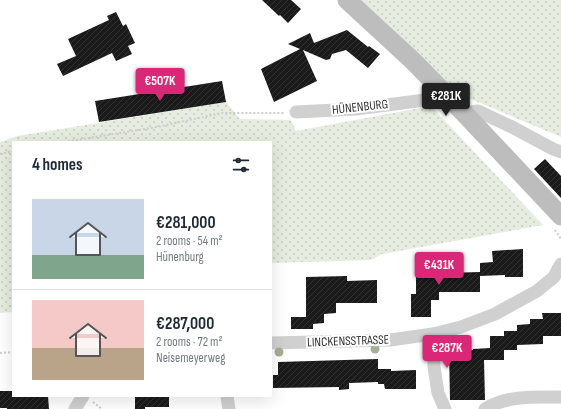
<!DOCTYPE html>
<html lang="en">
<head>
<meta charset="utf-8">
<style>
	body { margin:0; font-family:"Sofia Sans Condensed",sans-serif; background:#f2f2f3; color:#1f2937; height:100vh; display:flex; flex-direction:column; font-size:15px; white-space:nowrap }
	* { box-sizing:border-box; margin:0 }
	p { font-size:13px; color:#747a83 }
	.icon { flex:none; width:22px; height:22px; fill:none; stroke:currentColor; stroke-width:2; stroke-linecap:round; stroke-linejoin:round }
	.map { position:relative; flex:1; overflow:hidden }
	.panel { position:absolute; left:12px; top:141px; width:260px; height:256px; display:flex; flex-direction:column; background:#fff; border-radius:0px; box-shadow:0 4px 16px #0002 }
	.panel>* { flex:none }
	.price { position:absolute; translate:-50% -34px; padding:0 9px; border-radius:4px; background:#db2777; color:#fff; font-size:13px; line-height:26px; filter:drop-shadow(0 1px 2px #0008) }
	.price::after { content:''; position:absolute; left:50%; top:24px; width:12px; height:9px; margin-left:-6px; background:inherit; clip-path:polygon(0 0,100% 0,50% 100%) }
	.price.selected { background:#222; color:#fff }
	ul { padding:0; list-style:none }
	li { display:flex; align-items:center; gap:12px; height:100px; padding:0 20px }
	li+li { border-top:1px solid #e0e1e3 }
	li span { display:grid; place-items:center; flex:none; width:112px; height:80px; border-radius:0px; color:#555 }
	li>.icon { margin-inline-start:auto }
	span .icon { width:48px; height:48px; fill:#fffc; stroke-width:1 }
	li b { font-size:17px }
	h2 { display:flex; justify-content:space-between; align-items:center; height:48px; padding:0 20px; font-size:17px }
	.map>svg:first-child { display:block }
	.grass { fill:url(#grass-dots) }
	.building { fill:url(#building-hatch) }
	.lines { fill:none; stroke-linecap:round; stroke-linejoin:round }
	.path { stroke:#cdcdcd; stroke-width:2; stroke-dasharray:2 2; stroke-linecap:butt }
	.street { stroke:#d0d0d0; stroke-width:13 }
	.secondary { stroke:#bdbdbd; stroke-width:19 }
	.tree { fill:#a2b095 }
	.labels { text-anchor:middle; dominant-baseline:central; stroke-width:4; stroke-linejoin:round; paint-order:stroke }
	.street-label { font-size:13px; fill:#333; stroke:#fff }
</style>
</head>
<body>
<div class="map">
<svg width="561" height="409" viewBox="0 0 561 409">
	<defs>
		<pattern id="grass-dots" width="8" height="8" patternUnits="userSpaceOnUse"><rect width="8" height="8" fill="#e6ecdf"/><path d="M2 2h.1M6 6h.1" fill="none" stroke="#c6cbc0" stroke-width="1.8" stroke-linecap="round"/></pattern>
		<pattern id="building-hatch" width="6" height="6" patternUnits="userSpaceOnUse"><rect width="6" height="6" fill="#1a1a1a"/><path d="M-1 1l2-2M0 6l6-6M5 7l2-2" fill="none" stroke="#333"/></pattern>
	</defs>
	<rect width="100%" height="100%" fill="#fff"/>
	<g class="grass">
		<polygon points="357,0 561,0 561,137 454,92"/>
		<polygon points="226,102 240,119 291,120 296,131 431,106 543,225 382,254 371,260 271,263 271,142 13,142 13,312 0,313 0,142 18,136"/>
	</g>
	<g class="building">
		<polygon points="262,0 291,0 301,9 288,23 280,15 279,16"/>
		<polygon points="116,12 123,26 126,24 135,43 128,46 132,54 116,61 112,53 63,76 57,64 76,56 68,39 109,20 107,16"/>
		<polygon points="347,30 368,47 369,46 380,54 368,68 346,50 332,54 330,59 326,60 303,50 317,81 274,102 261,69 300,49 288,44 310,33 314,43"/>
		<polygon points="222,81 226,102 99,122 95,101"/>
		<polygon points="545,159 561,176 561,198 534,169"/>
		<polygon points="523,249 523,277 505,277 505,275 480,276 480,263 493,262 492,251"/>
		<polygon points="416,263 444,263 444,273 480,272 480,292 439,292 439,300 431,300 431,317 411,317 411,294 416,294"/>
		<polygon points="347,276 347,281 377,280 377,303 336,303 336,313 324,314 324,323 313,324 313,329 291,329 291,317 306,317 306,277"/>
		<polygon points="542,313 561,313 561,336 543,336 543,344 517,345 517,350 504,350 504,360 484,360 485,400 450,400 449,350 473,350 473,349 490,348 490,336 504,336 504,331 517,331 517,325 530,324 530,319 543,319"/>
		<polygon points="378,359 378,369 391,369 391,371 416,370 416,389 385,389 384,384 378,384 378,382 349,383 349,389 339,390 339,387 273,388 273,375 278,375 278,362"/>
		<polygon points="0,391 13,391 13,396 48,396 49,409 7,409 7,408 0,408"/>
		<polygon points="135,396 169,396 169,407 145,407 145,409 135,409"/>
	</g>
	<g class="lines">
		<g class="path">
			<polyline points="64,142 157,127 222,113 284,113"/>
			<polyline points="0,154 13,151"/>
			<polyline points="555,230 561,239"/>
			<polyline points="0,353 13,352"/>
			<polyline points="93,402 102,409"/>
		</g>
		<g class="street">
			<polyline points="296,112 356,109 448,97"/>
			<polyline points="464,113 478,111 512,127 553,149 561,152"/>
			<polyline points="433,334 434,367 438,393 445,409"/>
			<polyline points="271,343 390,340 433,334 461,327 495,314 537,291 554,277 558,269 561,264"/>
			<polyline points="227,396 229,409"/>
			<polyline points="75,409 83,396"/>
			<path d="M485,409C508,395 535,397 561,397"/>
		</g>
		<polyline class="secondary" points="347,0 412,60 464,113 561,216"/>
	</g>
	<g class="tree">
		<circle cx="375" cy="349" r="4.5"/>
		<circle cx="279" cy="352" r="4.5"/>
	</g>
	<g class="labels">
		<g class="street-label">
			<text transform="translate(360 107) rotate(-6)">HÜNENBURG</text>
			<text transform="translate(348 341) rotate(-2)">LINCKENSSTRASSE</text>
		</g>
	</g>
</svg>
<b class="price" style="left:160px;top:102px">€507K</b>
<b class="price selected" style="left:446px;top:117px">€281K</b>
<b class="price" style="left:439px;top:286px">€431K</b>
<b class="price" style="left:447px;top:369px">€287K</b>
<section class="panel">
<h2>4 homes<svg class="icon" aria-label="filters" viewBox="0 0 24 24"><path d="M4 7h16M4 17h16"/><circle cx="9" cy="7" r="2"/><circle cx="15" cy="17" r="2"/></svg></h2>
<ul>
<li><span style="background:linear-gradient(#c9d6e8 70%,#7fa58c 0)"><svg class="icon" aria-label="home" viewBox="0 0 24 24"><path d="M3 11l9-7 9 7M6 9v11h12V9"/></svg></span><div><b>€281,000</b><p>2 rooms · 54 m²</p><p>Hünenburg</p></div></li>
<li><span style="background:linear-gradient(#f6c9c9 60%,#b9a48a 0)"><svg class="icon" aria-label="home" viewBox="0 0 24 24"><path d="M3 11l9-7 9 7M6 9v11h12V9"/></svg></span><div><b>€287,000</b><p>2 rooms · 72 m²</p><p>Neisemeyerweg</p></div></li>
</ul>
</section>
</div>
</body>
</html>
